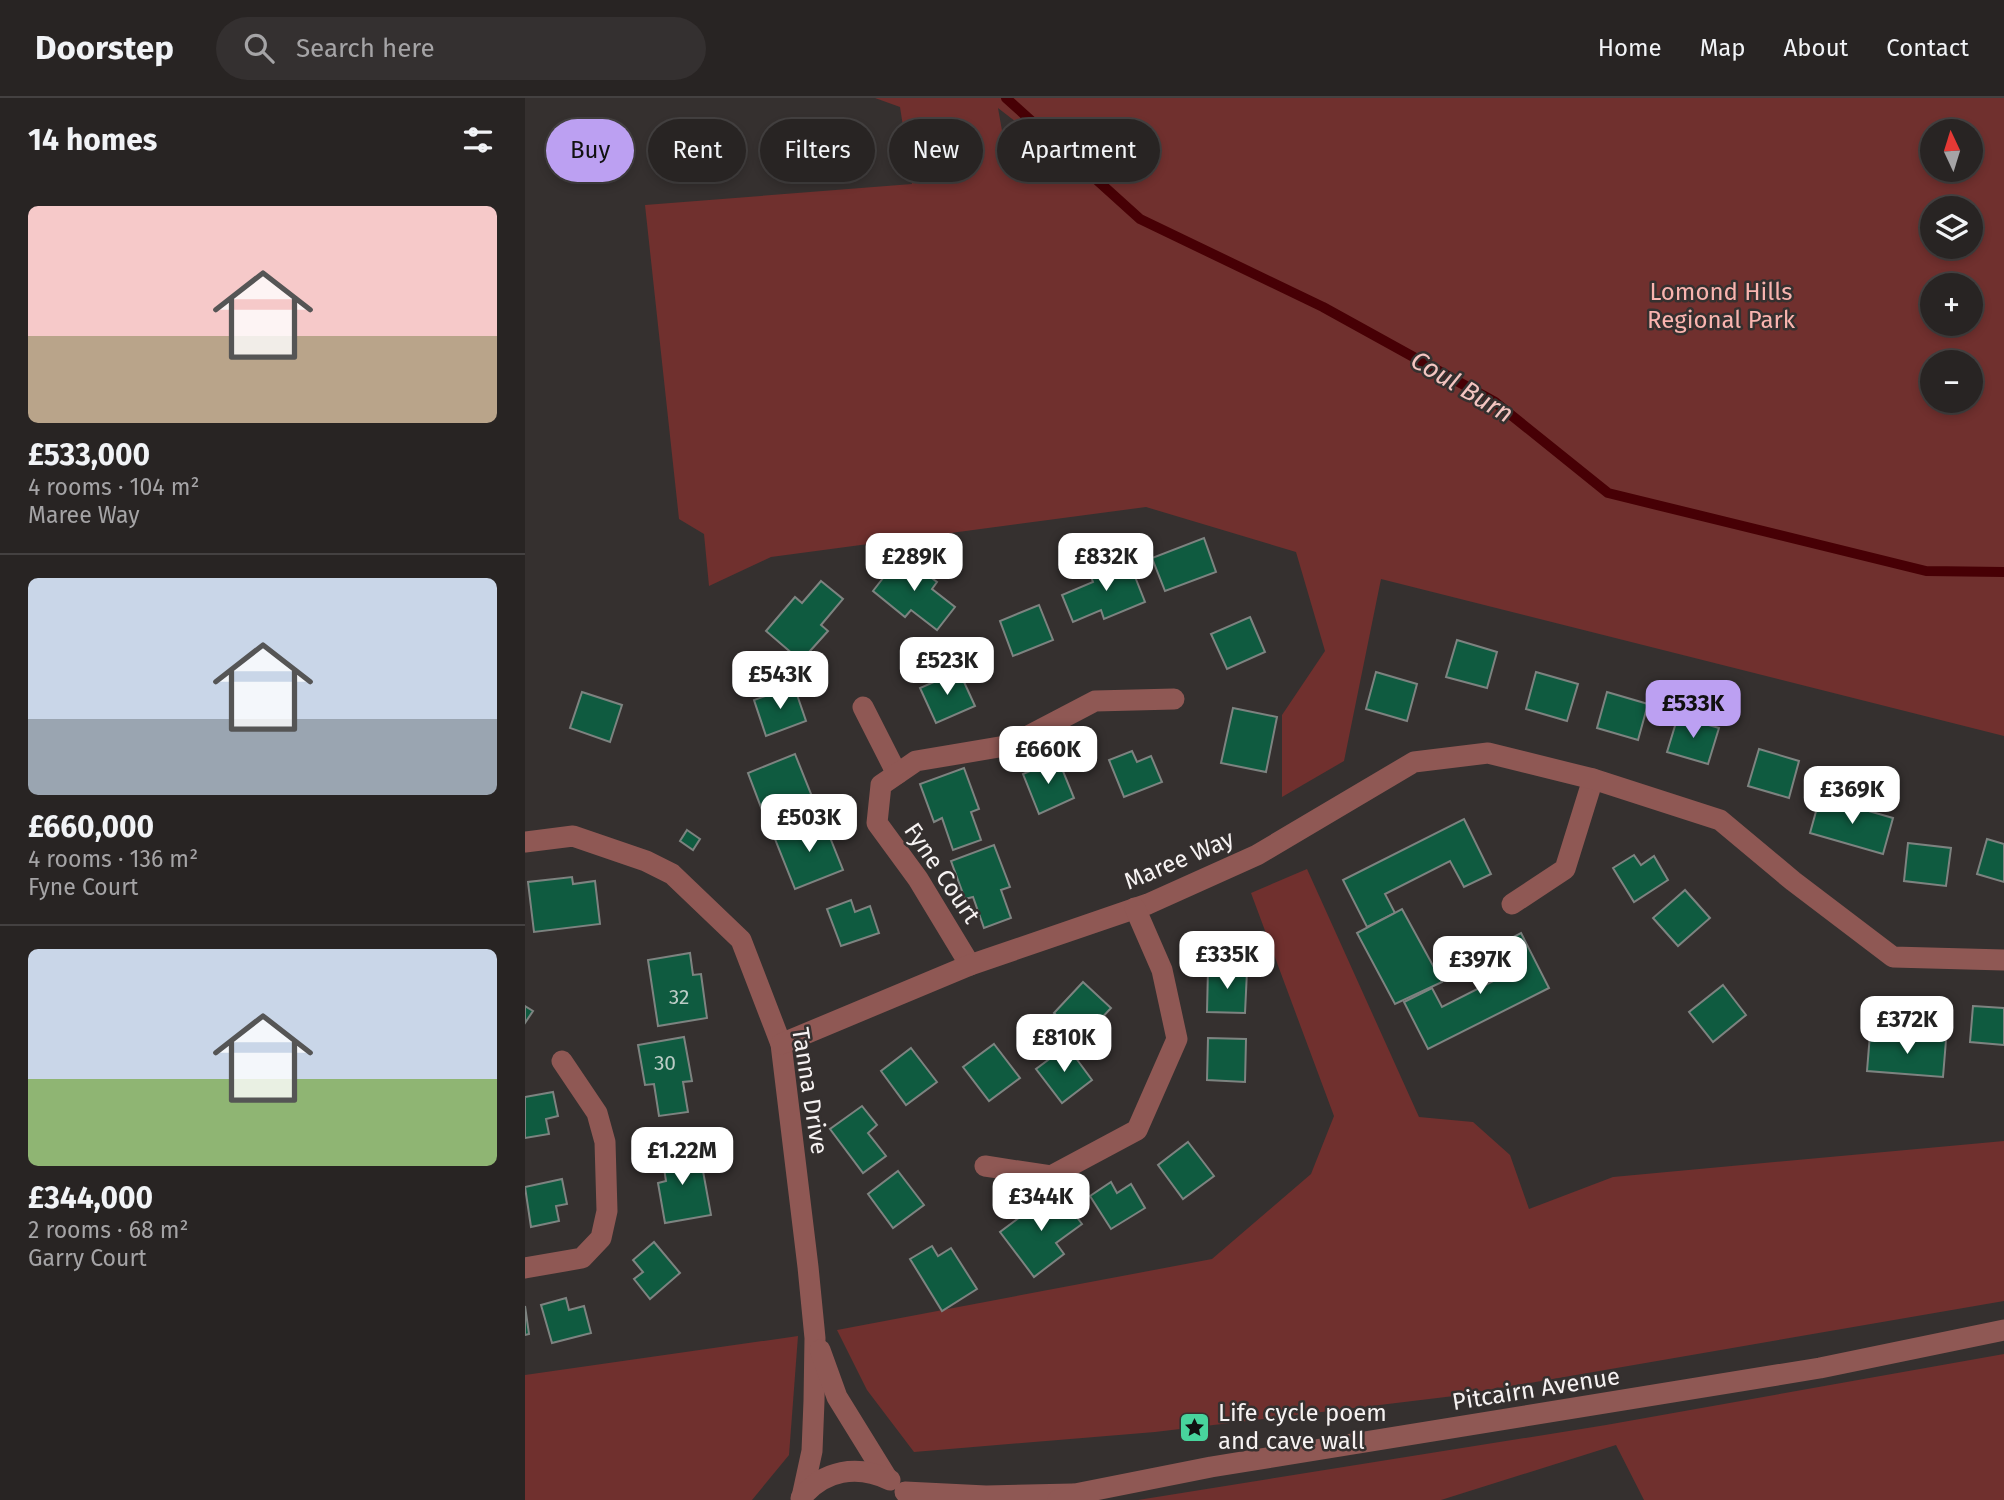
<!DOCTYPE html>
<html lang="en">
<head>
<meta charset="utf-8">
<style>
	body { margin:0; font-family:"Fira Sans",sans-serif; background:#343030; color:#f1f3f6; height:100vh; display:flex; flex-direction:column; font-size:26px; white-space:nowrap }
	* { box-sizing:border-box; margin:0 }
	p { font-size:23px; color:#a5a4a6 }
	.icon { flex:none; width:38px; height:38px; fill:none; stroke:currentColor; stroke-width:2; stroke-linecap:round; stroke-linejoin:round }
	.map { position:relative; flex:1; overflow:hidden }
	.drawer { display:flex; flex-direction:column; background:#282423; width:525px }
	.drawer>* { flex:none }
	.guide { position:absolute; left:21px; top:21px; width:665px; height:63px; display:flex; gap:14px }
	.needle { width:46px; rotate:356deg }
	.buttons { position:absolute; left:1395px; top:21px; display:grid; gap:14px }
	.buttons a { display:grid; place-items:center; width:63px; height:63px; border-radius:50%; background:#282423; box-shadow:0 4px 10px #0003,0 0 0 2px #444141; font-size:35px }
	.price { position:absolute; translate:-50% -60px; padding:0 16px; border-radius:14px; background:#fff; color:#222; font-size:23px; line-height:46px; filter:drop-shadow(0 2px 4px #0008) }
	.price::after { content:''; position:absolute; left:50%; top:42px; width:21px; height:16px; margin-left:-10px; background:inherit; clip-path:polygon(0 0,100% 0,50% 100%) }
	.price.current { background:#bca0f2; color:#111 }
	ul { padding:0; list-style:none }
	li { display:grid; align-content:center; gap:14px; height:371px; padding:0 28px }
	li+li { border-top:2px solid #444141 }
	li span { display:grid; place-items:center; height:217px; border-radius:10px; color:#555 }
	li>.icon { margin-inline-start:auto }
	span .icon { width:126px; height:126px; fill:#fffc; stroke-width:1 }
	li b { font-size:30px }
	h2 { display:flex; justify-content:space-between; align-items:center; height:84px; padding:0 28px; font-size:30px }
	.chip { padding:0 24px; border-radius:32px; background:#282423; box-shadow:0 4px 10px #0003,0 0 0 2px #444141; font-size:24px; line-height:63px }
	.chip.current { background:#bca0f2; color:#111 }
	header { display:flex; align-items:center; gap:42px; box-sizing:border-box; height:98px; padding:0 35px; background:#282423; border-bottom:2px solid #444141 }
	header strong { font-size:33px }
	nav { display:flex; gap:38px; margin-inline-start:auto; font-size:24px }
	.search { width:490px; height:63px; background:#343030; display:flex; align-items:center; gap:18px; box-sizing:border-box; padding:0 24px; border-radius:38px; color:#a5a4a6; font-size:26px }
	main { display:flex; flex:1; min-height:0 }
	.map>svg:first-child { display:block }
	.green { fill:#70302e; fill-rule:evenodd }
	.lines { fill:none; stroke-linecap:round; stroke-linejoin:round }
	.stream { stroke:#470005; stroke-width:10 }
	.building { fill:#0f5b40; stroke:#7d8380; stroke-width:2 }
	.minor { stroke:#8f5854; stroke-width:21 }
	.labels { text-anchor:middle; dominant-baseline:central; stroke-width:5; stroke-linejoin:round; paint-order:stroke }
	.number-label { font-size:21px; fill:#bcccc6 }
	.park-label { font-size:24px; fill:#f9b4af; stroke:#35302f }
	.street-label { font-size:24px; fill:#f6f2f2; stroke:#35302f }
	.poi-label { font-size:24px; fill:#f6f2f2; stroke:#35302f; text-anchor:start }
	.water-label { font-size:26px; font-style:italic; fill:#f4c5c1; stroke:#35302f }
</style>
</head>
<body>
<header>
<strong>Doorstep</strong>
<div class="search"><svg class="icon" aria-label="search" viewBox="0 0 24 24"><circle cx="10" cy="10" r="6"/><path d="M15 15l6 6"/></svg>Search here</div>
<nav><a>Home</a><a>Map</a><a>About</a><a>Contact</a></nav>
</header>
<main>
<section class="drawer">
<h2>14 homes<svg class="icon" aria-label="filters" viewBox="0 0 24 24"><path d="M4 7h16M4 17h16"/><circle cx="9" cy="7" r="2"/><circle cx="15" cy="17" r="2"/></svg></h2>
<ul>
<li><span style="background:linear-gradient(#f6c9c9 60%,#b9a48a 0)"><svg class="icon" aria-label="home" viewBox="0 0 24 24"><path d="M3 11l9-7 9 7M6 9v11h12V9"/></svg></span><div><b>£533,000</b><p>4 rooms · 104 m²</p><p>Maree Way</p></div></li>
<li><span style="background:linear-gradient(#c9d6e8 65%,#9aa5b1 0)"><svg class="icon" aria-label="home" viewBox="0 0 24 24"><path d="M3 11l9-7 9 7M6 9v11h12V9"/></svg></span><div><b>£660,000</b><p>4 rooms · 136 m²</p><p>Fyne Court</p></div></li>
<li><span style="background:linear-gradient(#c9d6e8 60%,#8fb573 0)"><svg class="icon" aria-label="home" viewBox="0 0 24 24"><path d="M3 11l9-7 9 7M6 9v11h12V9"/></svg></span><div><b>£344,000</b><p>2 rooms · 68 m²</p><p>Garry Court</p></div></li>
</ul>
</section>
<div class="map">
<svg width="1479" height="1402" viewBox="0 0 1479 1402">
	<rect width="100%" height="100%" fill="#35302f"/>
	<g class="green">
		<path d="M350,0H1479V638L856,481L819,663L757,699V617L800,553L771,454L621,409L246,459L184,488L179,436L154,421L120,107L387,86L375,9ZM473,10L513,41L479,44ZM1407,33H1446V72H1407ZM1407,110H1446V149H1407ZM1407,187H1446V226H1407ZM1407,264H1446V303H1407Z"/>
		<polygon points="782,771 894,1019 948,1024 985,1057 1004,1111 1088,1079 1479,1043 1479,1203 929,1298 630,1334 389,1354 342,1292 312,1232 687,1161 786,1076 809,1018 726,795"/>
		<polygon points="273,1238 264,1357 227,1402 0,1402 0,1277"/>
		<polygon points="1479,1256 1479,1402 1119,1402 1091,1347 916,1402 613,1402 1081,1327"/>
	</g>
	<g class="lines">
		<polyline class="stream" points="481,0 615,121 798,209 970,304 1083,395 1401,473 1479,474"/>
	</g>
	<g class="building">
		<polygon points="679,440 691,474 640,493 627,460"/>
		<polygon points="376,457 412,484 407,491 430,509 412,532 386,512 380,519 348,493"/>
		<polygon points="603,461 620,504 579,521 576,512 548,524 537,497 568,484 565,476"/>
		<polygon points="296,483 318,501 296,527 303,533 276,563 241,533 270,499 277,505"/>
		<polygon points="514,507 528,542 488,558 475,523"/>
		<polygon points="725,519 740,554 702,571 686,536"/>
		<polygon points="932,542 972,554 962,590 921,579"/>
		<polygon points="434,573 450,608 411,625 395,590"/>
		<polygon points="851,574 892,586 882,623 841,611"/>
		<polygon points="1011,574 1053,586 1042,623 1001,611"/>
		<polygon points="269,588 281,623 241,638 229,602"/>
		<polygon points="57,594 97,607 85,644 45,630"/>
		<polygon points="1082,594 1123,606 1113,642 1072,630"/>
		<polygon points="708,610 752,619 741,674 696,665"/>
		<polygon points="1153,618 1194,630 1183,666 1142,654"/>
		<polygon points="1234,651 1274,663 1264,700 1223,688"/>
		<polygon points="607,653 612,664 626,658 637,684 599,699 584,662"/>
		<polygon points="270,656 290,706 242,725 223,675"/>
		<polygon points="533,661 549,700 514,716 498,676"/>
		<polygon points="439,670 454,711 446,714 456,742 428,752 417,720 409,724 395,686"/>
		<polygon points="1295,699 1368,720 1358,756 1285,735"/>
		<polygon points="939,721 966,776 939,789 925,763 860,796 870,815 842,829 818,782"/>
		<polygon points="298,722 318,772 270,791 250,741"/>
		<polygon points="162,732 175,741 168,752 155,743"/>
		<polygon points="1462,741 1479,746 1479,784 1452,776"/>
		<polygon points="1383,745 1426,750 1421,788 1379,783"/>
		<polygon points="469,747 485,789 476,792 486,820 459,830 448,799 440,801 426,763"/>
		<polygon points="1109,757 1116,767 1129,758 1143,782 1109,804 1088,770"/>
		<polygon points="47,779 48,786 70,783 75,826 9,834 3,784"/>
		<polygon points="1160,792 1185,820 1153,848 1128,820"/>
		<polygon points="326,802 330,814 345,808 354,835 316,848 302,811"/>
		<polygon points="877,811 917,884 870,906 832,835"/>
		<polygon points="996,835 1024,890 903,951 879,904 907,890 917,909 982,876 969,849"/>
		<polygon points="165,855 168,877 176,876 182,920 133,928 123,862"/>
		<polygon points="683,871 722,873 720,915 682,914"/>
		<polygon points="558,884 586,910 557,941 529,915"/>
		<polygon points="1198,887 1221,917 1188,944 1164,914"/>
		<polygon points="0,908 8,913 0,925"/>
		<polygon points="1448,908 1479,910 1479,947 1445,944"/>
		<polygon points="1345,936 1421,942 1418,979 1342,973"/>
		<polygon points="159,939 167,983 158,984 163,1014 134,1018 129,986 120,987 113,947"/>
		<polygon points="683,940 721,941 720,984 682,982"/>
		<polygon points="469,946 495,980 464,1003 438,969"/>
		<polygon points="542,948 567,982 537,1005 511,971"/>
		<polygon points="386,950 412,984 381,1007 356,973"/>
		<polygon points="28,994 33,1018 21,1021 24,1036 0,1040 0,999"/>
		<polygon points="337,1008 352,1027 343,1035 361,1058 338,1075 305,1031"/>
		<polygon points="663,1044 689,1078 658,1101 633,1067"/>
		<polygon points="164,1045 169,1074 178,1073 186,1117 140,1125 133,1085 141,1083 136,1051"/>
		<polygon points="373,1073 399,1107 368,1130 343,1096"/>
		<polygon points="37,1081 42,1106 31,1108 34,1123 6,1129 0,1089"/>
		<polygon points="586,1084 592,1095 606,1086 620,1110 586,1131 565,1098"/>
		<polygon points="531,1092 557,1126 531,1145 539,1156 509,1179 475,1134"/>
		<polygon points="129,1144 155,1175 125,1201 109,1181 118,1174 108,1162"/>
		<polygon points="407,1148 413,1158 426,1150 452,1191 417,1213 385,1161"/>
		<polygon points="41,1200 44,1212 59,1208 66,1235 27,1245 16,1207"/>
		<polygon points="0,1208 4,1236 0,1237"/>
	</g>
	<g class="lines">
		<g class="minor">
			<polyline points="338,609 372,676"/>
			<polyline points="0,744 48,738 121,763 147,776 216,842 256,946 283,1169 290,1240 289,1303 287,1353 277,1399"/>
			<polyline points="987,806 1040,771 1068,681"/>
			<polyline points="445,867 393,781 352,725 356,687 391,663 486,647 570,603 649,601"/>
			<polyline points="256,946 445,867 623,806 732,757 889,664 963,655 1068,681 1195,722 1268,783 1368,859 1479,862"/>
			<polyline points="460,1068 526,1078 612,1032 652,941 637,872 610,810"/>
			<polyline points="0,1170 57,1160 76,1140 82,1113 80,1044 72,1015 37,963"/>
			<polyline points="295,1252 312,1299 362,1380"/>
			<polyline points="380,1394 461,1398 548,1396"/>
			<path d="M276,1400C299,1372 332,1366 365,1382"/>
			<polyline points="533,1402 550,1396 686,1369 1295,1270 1479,1232"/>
		</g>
	</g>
	<defs>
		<symbol id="sight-square" viewBox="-11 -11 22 22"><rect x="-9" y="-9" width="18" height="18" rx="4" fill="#48d49d" stroke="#35302f"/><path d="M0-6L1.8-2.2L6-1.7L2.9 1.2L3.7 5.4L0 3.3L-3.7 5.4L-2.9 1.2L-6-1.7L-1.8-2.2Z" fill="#111"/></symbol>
	</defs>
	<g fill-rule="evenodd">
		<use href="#sight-square" x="652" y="1312" width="35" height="35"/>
	</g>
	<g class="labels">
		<g class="number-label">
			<text x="154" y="899">32</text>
			<text x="140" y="965">30</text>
		</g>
		<g class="park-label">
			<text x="1196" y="194">Lomond Hills<tspan x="1196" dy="28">Regional Park</tspan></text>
		</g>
		<g class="street-label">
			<text transform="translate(654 762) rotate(-23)">Maree Way</text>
			<text transform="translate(417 775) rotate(56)">Fyne Court</text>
			<text transform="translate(285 993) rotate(81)">Tanna Drive</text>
			<text transform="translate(1011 1291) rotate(-9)">Pitcairn Avenue</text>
		</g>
		<g class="poi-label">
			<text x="693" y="1315">Life cycle poem<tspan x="693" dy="28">and cave wall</tspan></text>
		</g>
		<g class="water-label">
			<text transform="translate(937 289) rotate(31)">Coul Burn</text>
		</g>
	</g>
</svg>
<div class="buttons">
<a><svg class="needle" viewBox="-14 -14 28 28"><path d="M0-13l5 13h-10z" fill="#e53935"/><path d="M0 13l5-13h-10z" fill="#a5a4a6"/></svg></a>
<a><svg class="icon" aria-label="layers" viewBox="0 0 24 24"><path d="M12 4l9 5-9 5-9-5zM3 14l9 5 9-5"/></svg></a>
<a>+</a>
<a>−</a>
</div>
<b class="price" style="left:389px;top:495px">£289K</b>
<b class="price" style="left:581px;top:495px">£832K</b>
<b class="price" style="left:422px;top:599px">£523K</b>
<b class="price" style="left:255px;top:613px">£543K</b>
<b class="price current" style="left:1168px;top:642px">£533K</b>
<b class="price" style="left:523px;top:688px">£660K</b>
<b class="price" style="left:1327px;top:728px">£369K</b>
<b class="price" style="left:284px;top:756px">£503K</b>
<b class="price" style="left:702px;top:893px">£335K</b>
<b class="price" style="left:955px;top:898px">£397K</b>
<b class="price" style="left:1382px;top:958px">£372K</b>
<b class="price" style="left:539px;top:976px">£810K</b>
<b class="price" style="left:157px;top:1089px">£1.22M</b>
<b class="price" style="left:516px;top:1135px">£344K</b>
<div class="guide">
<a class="chip current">Buy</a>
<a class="chip">Rent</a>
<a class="chip">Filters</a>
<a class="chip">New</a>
<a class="chip">Apartment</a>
</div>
</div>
</main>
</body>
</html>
